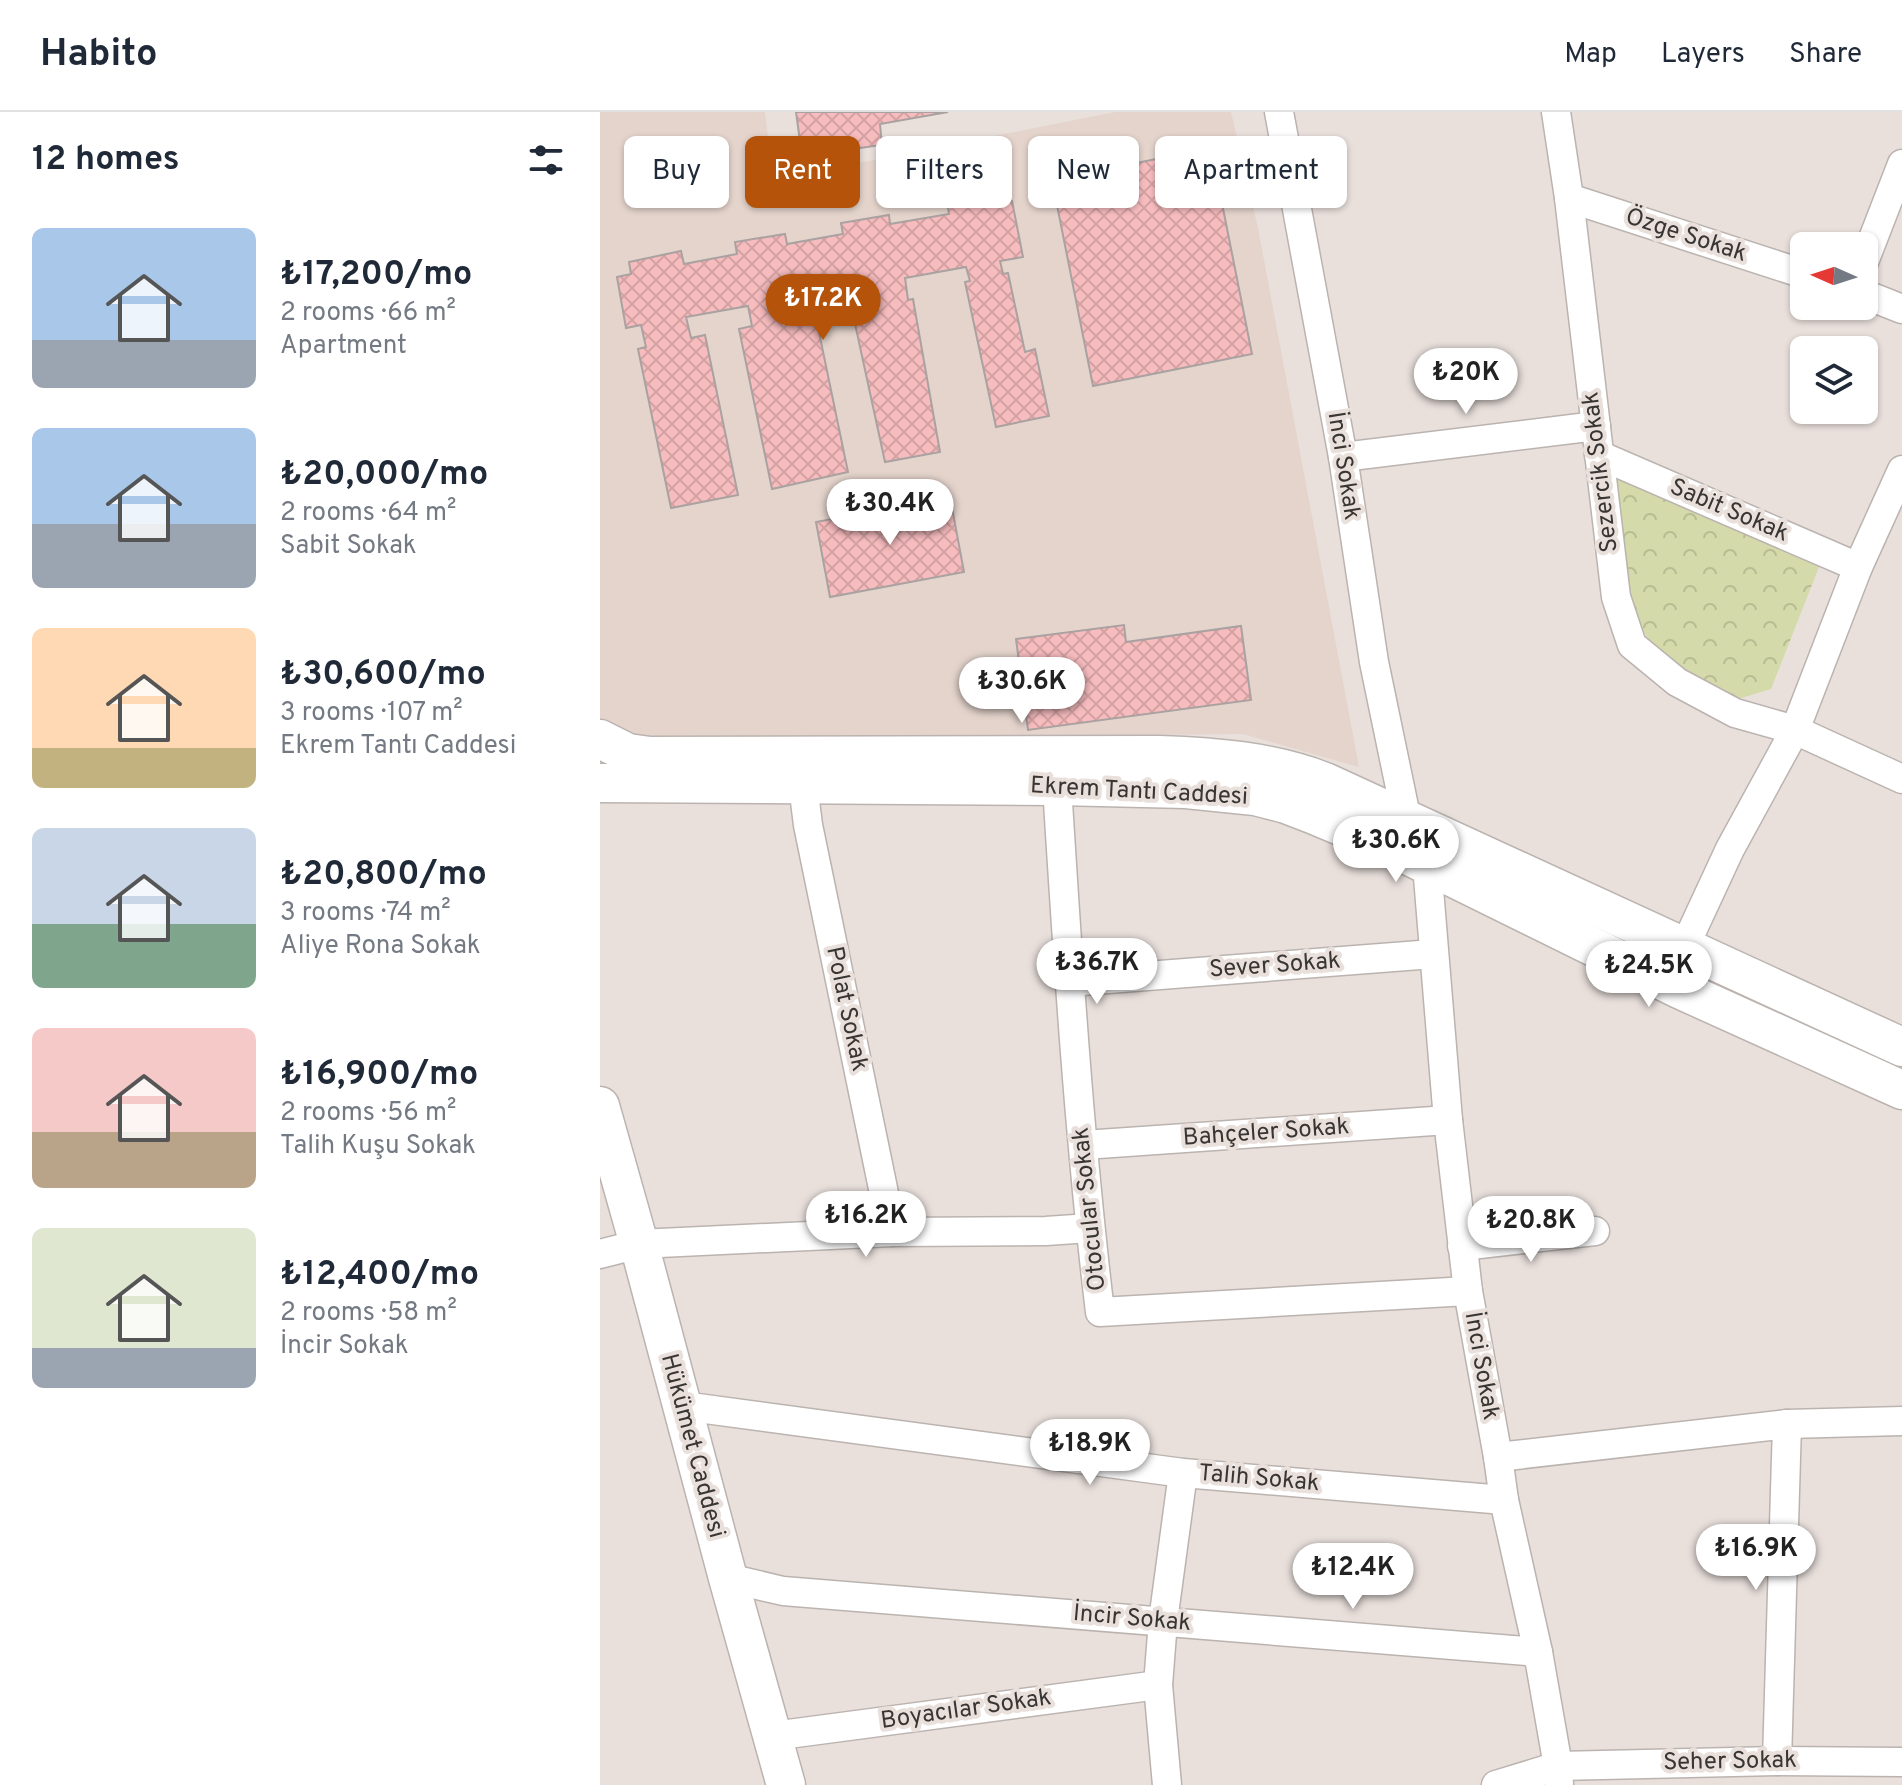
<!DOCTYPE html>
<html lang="en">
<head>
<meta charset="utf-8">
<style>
	body { margin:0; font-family:Overpass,sans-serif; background:#f2f2f3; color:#1f2937; height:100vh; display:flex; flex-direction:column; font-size:30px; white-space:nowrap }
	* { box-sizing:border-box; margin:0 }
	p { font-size:26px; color:#747a83 }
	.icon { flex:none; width:44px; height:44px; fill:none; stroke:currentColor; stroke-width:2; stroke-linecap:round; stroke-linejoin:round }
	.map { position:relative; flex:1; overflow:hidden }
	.side { display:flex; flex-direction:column; background:#fff; width:600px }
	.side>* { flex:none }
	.banner { position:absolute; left:24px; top:24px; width:760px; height:72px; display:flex; gap:16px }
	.needle { width:52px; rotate:273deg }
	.fabs { position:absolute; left:1190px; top:120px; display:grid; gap:16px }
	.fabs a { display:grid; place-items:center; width:88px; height:88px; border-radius:12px; background:#fff; box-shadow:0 2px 6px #0004; font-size:40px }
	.price { position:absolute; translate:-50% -68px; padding:0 18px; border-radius:28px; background:#fff; color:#222; font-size:26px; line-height:52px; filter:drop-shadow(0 2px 4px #0008) }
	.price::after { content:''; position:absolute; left:50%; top:48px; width:24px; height:18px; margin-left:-12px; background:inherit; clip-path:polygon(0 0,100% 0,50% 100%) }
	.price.active { background:#b45309; color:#fff }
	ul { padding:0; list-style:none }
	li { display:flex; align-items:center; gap:24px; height:200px; padding:0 32px }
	li span { display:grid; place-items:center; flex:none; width:224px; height:160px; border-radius:12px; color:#555 }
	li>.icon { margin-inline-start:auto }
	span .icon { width:96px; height:96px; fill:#fffc; stroke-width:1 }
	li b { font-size:34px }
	h2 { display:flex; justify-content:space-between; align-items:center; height:96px; padding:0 32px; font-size:34px }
	.tag { padding:0 28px; border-radius:12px; background:#fff; box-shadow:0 2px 6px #0004; font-size:28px; line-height:72px }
	.tag.active { background:#b45309; color:#fff }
	header { display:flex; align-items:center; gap:48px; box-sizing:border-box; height:112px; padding:0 40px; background:#fff; border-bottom:2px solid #e0e1e3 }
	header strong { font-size:38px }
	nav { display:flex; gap:44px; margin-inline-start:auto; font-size:28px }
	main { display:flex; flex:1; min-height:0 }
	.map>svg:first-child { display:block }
	.built { fill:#e4d4cc }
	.park { fill:url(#park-crowns) }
	.building { fill:url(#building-cross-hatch); stroke:#aaa1a1; stroke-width:2 }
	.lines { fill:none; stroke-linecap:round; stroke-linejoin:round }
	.street-casing { stroke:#bbb3af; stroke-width:31 }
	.secondary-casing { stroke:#bbb3af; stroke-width:41 }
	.street { stroke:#fff; stroke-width:28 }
	.secondary { stroke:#fff; stroke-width:38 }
	.labels { text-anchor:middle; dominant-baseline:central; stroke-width:8; stroke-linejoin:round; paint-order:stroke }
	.street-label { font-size:24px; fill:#383533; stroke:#e9e0dc }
</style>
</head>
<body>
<header>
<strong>Habito</strong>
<nav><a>Map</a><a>Layers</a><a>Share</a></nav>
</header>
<main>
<section class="side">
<h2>12 homes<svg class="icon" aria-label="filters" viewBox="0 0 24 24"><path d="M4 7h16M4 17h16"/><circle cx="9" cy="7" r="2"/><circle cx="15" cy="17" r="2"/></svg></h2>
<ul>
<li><span style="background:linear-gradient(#a9c7e8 70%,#9aa5b1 0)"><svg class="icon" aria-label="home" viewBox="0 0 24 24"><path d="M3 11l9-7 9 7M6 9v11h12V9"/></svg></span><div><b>₺17,200/mo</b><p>2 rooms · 66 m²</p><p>Apartment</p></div></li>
<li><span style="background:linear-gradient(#a9c7e8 60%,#9aa5b1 0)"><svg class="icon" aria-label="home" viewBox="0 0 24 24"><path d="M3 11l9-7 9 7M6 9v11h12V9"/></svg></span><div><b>₺20,000/mo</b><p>2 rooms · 64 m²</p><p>Sabit Sokak</p></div></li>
<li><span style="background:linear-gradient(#ffd9b3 75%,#c2b280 0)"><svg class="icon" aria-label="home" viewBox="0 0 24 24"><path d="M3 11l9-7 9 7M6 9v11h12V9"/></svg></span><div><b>₺30,600/mo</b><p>3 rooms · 107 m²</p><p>Ekrem Tantı Caddesi</p></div></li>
<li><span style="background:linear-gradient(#c9d6e8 60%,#7fa58c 0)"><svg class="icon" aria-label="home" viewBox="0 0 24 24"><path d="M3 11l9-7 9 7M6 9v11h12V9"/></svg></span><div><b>₺20,800/mo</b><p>3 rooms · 74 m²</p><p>Aliye Rona Sokak</p></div></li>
<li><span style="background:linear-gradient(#f6c9c9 65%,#b9a48a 0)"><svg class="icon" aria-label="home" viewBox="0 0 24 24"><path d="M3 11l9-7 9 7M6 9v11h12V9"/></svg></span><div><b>₺16,900/mo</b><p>2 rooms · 56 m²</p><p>Talih Kuşu Sokak</p></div></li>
<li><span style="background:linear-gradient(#dfe7d0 75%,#9aa5b1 0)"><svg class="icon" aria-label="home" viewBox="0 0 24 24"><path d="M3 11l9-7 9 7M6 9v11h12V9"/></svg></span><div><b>₺12,400/mo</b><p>2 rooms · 58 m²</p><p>İncir Sokak</p></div></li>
</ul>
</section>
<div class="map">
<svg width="1302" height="1673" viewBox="0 0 1302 1673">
	<defs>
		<pattern id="park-crowns" width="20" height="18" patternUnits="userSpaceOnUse" patternTransform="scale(2)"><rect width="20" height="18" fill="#d4daa9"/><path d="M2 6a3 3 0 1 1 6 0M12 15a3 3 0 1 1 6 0" fill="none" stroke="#b7bc92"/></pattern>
		<pattern id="building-cross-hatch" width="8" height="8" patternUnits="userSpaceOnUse" patternTransform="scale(2)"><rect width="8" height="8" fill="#f7bcbe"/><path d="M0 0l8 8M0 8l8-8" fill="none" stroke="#d4a2a4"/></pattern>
	</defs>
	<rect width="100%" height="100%" fill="#e9e0dc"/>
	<polygon class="built" points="0,0 165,0 173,68 515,0 631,0 658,116 759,655 643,622 41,627 0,606"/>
	<polygon class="park" points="1013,355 1219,455 1171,577 1135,588 1054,537 1024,486"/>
	<g class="building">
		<polygon points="196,0 348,0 280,12 282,33 202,44"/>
		<polygon points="611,36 652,242 493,274 452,68"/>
		<polygon points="392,81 394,93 412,89 423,145 400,149 403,162 408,161 425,240 435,237 449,304 396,315 365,170 370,169 366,155 305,166 308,188 313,187 340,340 285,350 252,198 259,196 255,175 198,185 202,204 215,201 248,360 172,377 139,217 152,214 148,194 86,205 91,226 105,223 138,383 71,396 38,237 46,235 41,213 26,216 17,165 31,162 29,150 81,139 84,152 137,142 135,130 185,122 187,132 243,122 241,111 289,103 290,112 349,102 347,90"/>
		<polygon points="350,385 364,460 230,485 216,410"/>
		<polygon points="524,513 526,530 641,514 651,588 428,618 416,527"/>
	</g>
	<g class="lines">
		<defs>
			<g id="street">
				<polyline points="679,0 743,345 774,550 807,709"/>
				<polyline points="956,0 969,86 1016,485 1032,533 1077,570 1135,601 1195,618 1130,737 1084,836"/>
				<polyline points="969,86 1204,162"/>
				<polyline points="1264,150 1302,52"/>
				<polyline points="1264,182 1302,197"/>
				<polyline points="999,343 1258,455"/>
				<polyline points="743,345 996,314"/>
				<polyline points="1302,358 1258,455 1195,618 1302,667"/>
				<polyline points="203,673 208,713 292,1120"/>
				<path d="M457,674C468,850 479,1025 500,1200L868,1179"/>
				<polyline points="827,753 848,1008 868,1179 898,1345 904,1388 938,1540 958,1654 959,1673"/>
				<polyline points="469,870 833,842"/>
				<polyline points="484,1033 848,1008"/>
				<polyline points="862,1134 995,1119"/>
				<polyline points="0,1142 39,1132 292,1120 446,1119 490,1116"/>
				<polyline points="83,1294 583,1361 904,1388"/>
				<polyline points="898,1345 1187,1312 1302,1309"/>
				<polyline points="128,1466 183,1479 938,1540"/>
				<polyline points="173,1624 558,1573"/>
				<polyline points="1177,1649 1187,1312"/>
				<polyline points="567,1673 558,1573 563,1509 583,1361"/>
				<polyline points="896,1673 958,1654 1177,1649 1302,1650"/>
			</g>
			<g id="secondary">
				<path d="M0,627L28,641L50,644L559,643C616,645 671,649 725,670L1302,935"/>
				<polyline points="0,671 457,674 586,677 655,684 686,692 712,702 791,735 1079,877 1302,978"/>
				<polyline points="0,994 39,1132 128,1466 186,1673"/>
			</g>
		</defs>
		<use href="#street" class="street-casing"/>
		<use href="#secondary" class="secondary-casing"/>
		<use href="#street" class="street"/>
		<use href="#secondary" class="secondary"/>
	</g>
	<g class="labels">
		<g class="street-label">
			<text transform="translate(1086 124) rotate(18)">Özge Sokak</text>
			<text transform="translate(743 354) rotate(81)">İnci Sokak</text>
			<text transform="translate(1001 360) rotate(-97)">Sezercik Sokak</text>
			<text transform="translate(1129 399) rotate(23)">Sabit Sokak</text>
			<text transform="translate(539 680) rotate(3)">Ekrem Tantı Caddesi</text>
			<text transform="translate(675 854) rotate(-4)">Sever Sokak</text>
			<text transform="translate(246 897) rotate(78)">Polat Sokak</text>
			<text transform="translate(666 1021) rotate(-4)">Bahçeler Sokak</text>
			<text transform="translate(490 1097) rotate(-96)">Otocular Sokak</text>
			<text transform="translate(881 1254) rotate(80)">İnci Sokak</text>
			<text transform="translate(92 1334) rotate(75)">Hükümet Caddesi</text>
			<text transform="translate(659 1367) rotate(5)">Talih Sokak</text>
			<text transform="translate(532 1507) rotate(5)">İncir Sokak</text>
			<text transform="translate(366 1598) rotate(-8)">Boyacılar Sokak</text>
			<text transform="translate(1130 1650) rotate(-1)">Seher Sokak</text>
		</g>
	</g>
</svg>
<div class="fabs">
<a><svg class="needle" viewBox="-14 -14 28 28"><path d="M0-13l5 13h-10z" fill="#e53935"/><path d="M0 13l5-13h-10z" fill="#747a83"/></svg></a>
<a><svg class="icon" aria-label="layers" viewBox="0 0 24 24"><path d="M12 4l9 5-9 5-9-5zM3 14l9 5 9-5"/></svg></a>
</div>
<b class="price active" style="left:223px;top:230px">₺17.2K</b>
<b class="price" style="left:866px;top:304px">₺20K</b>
<b class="price" style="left:290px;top:435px">₺30.4K</b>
<b class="price" style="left:422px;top:613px">₺30.6K</b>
<b class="price" style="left:796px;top:772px">₺30.6K</b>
<b class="price" style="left:497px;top:894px">₺36.7K</b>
<b class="price" style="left:1049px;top:897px">₺24.5K</b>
<b class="price" style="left:266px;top:1147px">₺16.2K</b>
<b class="price" style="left:931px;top:1152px">₺20.8K</b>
<b class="price" style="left:490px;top:1375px">₺18.9K</b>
<b class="price" style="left:1156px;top:1480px">₺16.9K</b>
<b class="price" style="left:753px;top:1499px">₺12.4K</b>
<div class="banner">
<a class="tag">Buy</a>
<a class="tag active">Rent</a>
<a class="tag">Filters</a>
<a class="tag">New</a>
<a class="tag">Apartment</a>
</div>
</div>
</main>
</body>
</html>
